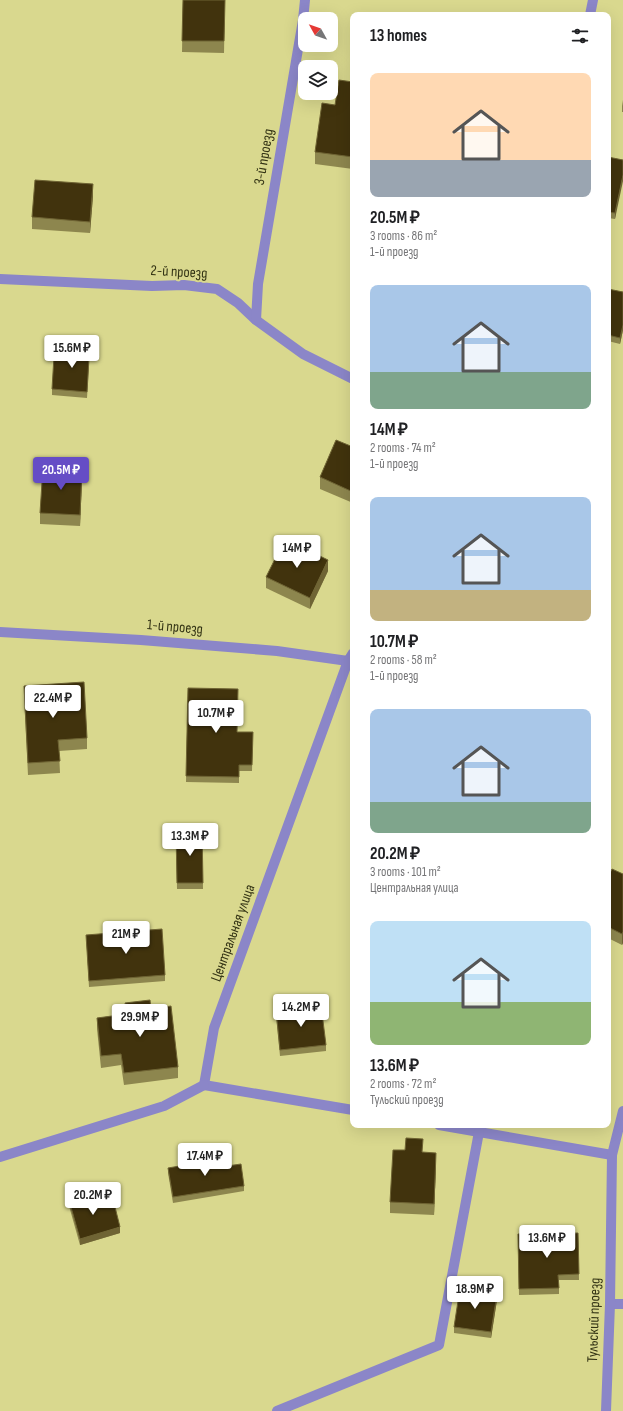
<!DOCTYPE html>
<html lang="en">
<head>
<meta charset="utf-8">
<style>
	body { margin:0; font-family:"Sofia Sans Condensed",sans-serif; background:#f6f6f6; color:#202124; height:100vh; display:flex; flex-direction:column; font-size:15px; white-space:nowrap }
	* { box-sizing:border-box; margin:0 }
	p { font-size:13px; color:#757577 }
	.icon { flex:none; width:22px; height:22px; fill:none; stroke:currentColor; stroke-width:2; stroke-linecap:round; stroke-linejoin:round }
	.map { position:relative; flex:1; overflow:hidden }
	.side { position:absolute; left:350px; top:12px; width:261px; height:1116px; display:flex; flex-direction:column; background:#fff; border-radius:8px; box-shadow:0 4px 16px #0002 }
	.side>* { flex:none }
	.needle { width:26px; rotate:310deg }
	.tools { position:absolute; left:298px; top:12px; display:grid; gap:8px }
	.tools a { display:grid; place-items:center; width:40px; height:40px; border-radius:8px; background:#fff; box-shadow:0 4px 16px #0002; font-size:20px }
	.price { position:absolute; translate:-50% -34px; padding:0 9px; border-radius:4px; background:#fff; color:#222; font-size:13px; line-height:26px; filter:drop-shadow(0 1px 2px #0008) }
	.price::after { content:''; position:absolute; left:50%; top:24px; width:12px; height:9px; margin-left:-6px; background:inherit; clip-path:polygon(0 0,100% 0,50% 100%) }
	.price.current { background:#654dc6; color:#fff }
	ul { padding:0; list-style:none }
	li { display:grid; align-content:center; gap:8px; height:212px; padding:0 20px }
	li span { display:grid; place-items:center; height:124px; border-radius:8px; color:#555 }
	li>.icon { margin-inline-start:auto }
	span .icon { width:72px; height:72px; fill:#fffc; stroke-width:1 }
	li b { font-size:17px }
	h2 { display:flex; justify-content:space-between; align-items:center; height:48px; padding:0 20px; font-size:17px }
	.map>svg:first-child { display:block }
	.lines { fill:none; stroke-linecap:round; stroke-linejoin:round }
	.minor { stroke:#8b86c8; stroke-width:10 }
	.wall { fill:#8d864e }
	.shaded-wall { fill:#6f6434 }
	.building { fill:#41330d; stroke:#6f6434 }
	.labels { text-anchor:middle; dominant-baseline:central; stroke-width:4; stroke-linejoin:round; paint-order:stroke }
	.street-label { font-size:15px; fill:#333314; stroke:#d9d88e }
</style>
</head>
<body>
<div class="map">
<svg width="623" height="1411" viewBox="0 0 623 1411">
	<rect width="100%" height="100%" fill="#d9d88e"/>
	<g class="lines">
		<g class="minor">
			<polyline points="590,15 593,0"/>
			<polyline points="0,279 152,286 184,285 217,289 238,303 256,320 303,354 353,379"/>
			<polyline points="256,320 258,284 303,20 305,0"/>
			<polyline points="0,632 141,640 277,651 348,661"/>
			<polyline points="204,1085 214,1028 348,661 353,653"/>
			<polyline points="204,1085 353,1110"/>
			<polyline points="439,1125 612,1155"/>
			<polyline points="0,1157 164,1106 204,1085"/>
			<polyline points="610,1304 623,1304"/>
			<polyline points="277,1411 439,1345 479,1132"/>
			<polyline points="606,1411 610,1304 612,1155 623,1111"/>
		</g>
	</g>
	<g class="wall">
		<polygon points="183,0 225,0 224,53 182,52"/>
		<polygon points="353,82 353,169 315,164 315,152 335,105"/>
		<polygon points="623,100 623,112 622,112 622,106"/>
		<polygon points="608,157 623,160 615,219 608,218"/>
		<polygon points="93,196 90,233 32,229 32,217"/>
		<polygon points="608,289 623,292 623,330 620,344 608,341"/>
		<polygon points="85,344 84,358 89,364 87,398 52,395 52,389 71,357"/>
		<polygon points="353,447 353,503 320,489 320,477"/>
		<polygon points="82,480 80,526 40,524 40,513"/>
		<polygon points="328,571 310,609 266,588 266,577"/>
		<polygon points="24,686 87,738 87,749 59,751 60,773 28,775 24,697"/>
		<polygon points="188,688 237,732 253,732 252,771 239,771 239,783 186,782"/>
		<polygon points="176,831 202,831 203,889 177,889"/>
		<polygon points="623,874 623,943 622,945 608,938 608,877"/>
		<polygon points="86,935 165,975 165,981 89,987"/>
		<polygon points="125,1003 151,1009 178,1067 178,1078 124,1085 121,1065 101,1068 97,1029 97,1018 125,1014"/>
		<polygon points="276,1010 326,1045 326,1051 280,1056 276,1016"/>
		<polygon points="423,1152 436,1164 434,1215 390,1213 390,1202"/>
		<polygon points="227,1166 244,1186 244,1191 173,1203 168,1173 168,1168"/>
		<polygon points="69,1200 101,1207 120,1233 80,1245 69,1206"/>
		<polygon points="578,1233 579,1280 559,1280 559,1294 519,1295 518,1234"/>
		<polygon points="497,1300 491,1338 454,1333 454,1327"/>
	</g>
	<g class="shaded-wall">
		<polygon points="623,175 623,181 615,219 615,213"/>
		<polygon points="93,184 93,196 90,233 90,222"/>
		<polygon points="623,325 623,330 620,344 620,338"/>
		<polygon points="82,469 82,480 80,526 80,515"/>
		<polygon points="328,560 328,571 310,609 310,598"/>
		<polygon points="623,932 623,943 622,945 622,934"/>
		<polygon points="436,1153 436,1164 434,1215 434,1204"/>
		<polygon points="120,1227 120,1233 80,1245 80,1239"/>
		<polygon points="497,1294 497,1300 491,1338 491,1332"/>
	</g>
	<g class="building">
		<polygon points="183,0 225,0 224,41 182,41"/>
		<polygon points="339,80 353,82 353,157 315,152 322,103 335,105"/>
		<polygon points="608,157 623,160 623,175 615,213 608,212"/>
		<polygon points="35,180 93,184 90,222 32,217"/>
		<polygon points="608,289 623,292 623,325 620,338 608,335"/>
		<polygon points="73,337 85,338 84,358 89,358 87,392 52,389 54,356 71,357"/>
		<polygon points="336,440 353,447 353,492 320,477"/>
		<polygon points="43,467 82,469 80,515 40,513"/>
		<polygon points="285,539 328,560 310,598 266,577"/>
		<polygon points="84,682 87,738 58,740 60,761 28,763 24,686"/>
		<polygon points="188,688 238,689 237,732 253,732 252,765 239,765 239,777 186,776"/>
		<polygon points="176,831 202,831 203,883 177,883"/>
		<polygon points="612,869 623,874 623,932 622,934 608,927 608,877"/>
		<polygon points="162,929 165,975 89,981 86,935"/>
		<polygon points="150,1000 151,1009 171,1006 178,1067 124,1073 121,1054 101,1056 97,1018 127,1014 125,1003"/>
		<polygon points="321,1005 326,1045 280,1050 276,1010"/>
		<polygon points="406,1138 423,1139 422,1152 436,1153 434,1204 390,1202 393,1150 405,1150"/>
		<polygon points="226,1158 227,1166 241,1164 244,1186 173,1197 168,1168"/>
		<polygon points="97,1192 101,1207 114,1203 120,1227 80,1239 69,1200"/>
		<polygon points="578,1233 579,1274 558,1275 559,1288 519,1289 518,1234"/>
		<polygon points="460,1288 497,1294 491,1332 454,1327"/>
	</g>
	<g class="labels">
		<g class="street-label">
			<text transform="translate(264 157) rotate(-80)">3-й проезд</text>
			<text transform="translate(179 272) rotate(3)">2-й проезд</text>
			<text transform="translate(175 627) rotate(5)">1-й проезд</text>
			<text transform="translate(233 933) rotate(-70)">Центральная улица</text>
			<text transform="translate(594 1320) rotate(-88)">Тульский проезд</text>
		</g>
	</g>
</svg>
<div class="tools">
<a><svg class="needle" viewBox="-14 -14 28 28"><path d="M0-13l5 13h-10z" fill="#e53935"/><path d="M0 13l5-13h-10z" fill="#757577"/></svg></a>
<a><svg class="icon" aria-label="layers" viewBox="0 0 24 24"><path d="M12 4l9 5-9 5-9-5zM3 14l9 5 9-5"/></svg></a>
</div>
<b class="price" style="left:72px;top:369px">15.6M ₽</b>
<b class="price current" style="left:61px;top:491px">20.5M ₽</b>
<b class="price" style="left:297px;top:569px">14M ₽</b>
<b class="price" style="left:53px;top:719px">22.4M ₽</b>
<b class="price" style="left:216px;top:734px">10.7M ₽</b>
<b class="price" style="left:190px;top:857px">13.3M ₽</b>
<b class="price" style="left:126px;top:955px">21M ₽</b>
<b class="price" style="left:301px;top:1028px">14.2M ₽</b>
<b class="price" style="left:140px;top:1038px">29.9M ₽</b>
<b class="price" style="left:205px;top:1177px">17.4M ₽</b>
<b class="price" style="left:93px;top:1216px">20.2M ₽</b>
<b class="price" style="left:547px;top:1259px">13.6M ₽</b>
<b class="price" style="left:475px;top:1310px">18.9M ₽</b>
<section class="side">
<h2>13 homes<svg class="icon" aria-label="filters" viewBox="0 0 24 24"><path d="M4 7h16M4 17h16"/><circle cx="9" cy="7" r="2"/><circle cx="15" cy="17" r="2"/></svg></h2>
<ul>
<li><span style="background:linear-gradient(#ffd9b3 70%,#9aa5b1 0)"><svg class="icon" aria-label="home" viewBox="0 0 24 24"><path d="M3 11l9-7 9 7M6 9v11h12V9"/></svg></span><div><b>20.5M ₽</b><p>3 rooms · 86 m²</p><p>1-й проезд</p></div></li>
<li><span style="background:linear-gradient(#a9c7e8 70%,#7fa58c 0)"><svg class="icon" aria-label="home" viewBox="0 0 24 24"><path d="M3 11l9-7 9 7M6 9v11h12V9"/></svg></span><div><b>14M ₽</b><p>2 rooms · 74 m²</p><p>1-й проезд</p></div></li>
<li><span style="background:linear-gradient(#a9c7e8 75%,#c2b280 0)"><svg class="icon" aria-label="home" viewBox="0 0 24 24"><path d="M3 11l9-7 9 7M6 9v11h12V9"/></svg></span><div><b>10.7M ₽</b><p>2 rooms · 58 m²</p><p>1-й проезд</p></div></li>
<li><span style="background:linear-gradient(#a9c7e8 75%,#7fa58c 0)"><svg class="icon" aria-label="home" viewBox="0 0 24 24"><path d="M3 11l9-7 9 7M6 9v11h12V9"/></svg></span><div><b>20.2M ₽</b><p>3 rooms · 101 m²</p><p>Центральная улица</p></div></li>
<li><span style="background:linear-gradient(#bfe0f5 65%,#8fb573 0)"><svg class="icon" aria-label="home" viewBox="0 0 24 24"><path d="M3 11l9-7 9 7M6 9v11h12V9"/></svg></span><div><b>13.6M ₽</b><p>2 rooms · 72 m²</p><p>Тульский проезд</p></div></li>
</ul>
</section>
</div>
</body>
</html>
